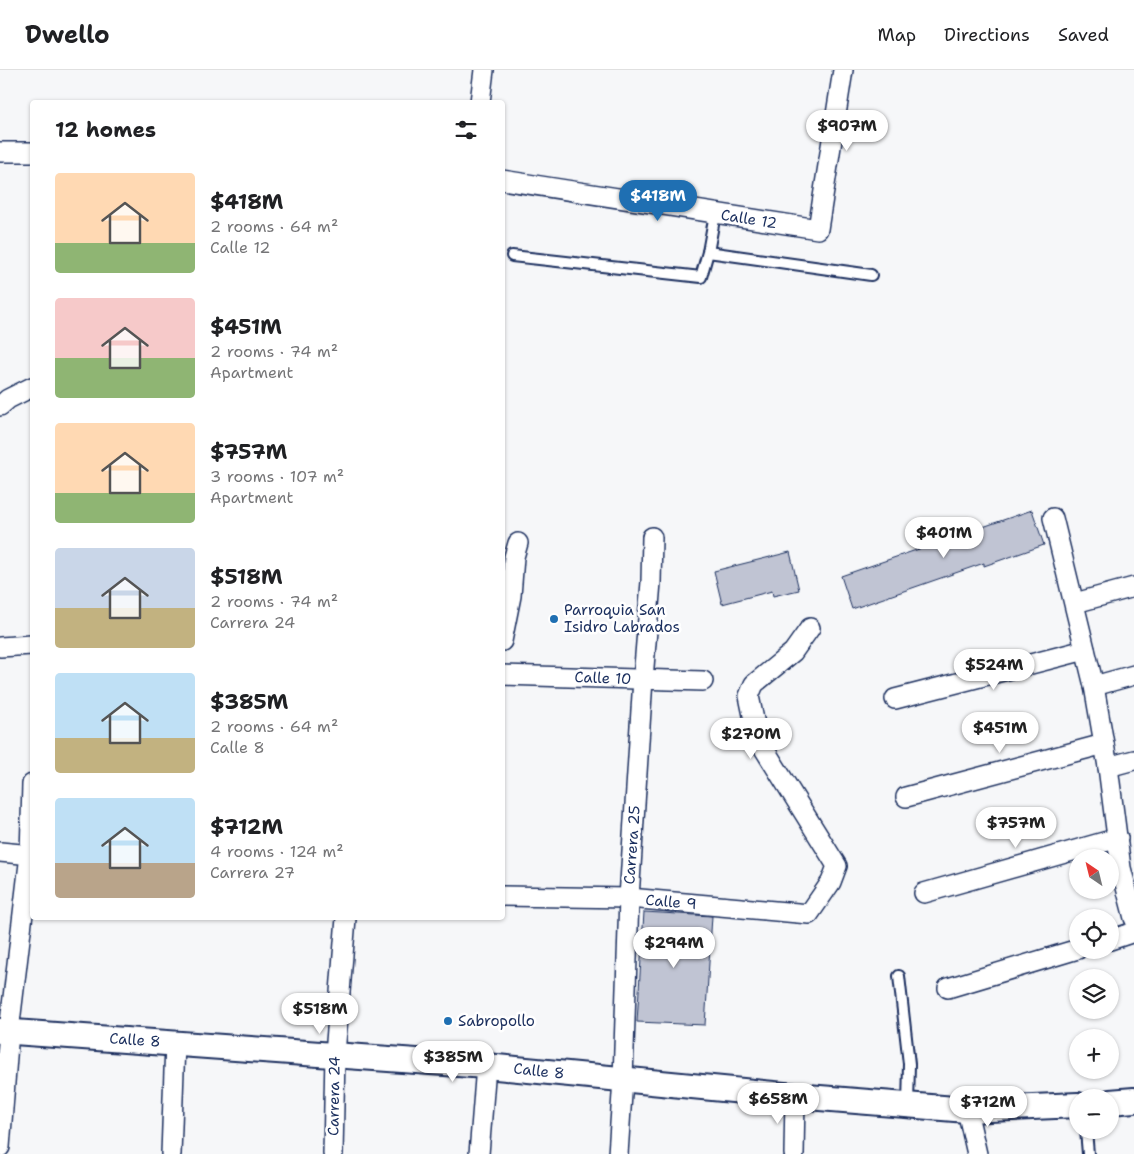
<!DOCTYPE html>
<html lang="en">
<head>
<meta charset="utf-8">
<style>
	body { margin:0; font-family:"Shantell Sans",sans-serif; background:#f2f2f2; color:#202124; height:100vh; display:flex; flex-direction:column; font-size:19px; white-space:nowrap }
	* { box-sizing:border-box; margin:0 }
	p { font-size:16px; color:#757577 }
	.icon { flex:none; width:28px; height:28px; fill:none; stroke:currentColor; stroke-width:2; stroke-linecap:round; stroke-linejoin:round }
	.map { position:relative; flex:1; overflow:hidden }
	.side { position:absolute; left:30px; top:30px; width:475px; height:820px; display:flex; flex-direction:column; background:#fff; border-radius:5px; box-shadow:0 1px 4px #0004 }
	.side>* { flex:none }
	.needle { width:32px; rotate:325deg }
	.tools { position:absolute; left:1069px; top:779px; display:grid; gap:10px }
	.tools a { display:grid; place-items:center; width:50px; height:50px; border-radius:50%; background:#fff; box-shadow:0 1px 4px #0004; font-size:25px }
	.price { position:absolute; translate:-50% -42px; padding:0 11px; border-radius:18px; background:#fff; color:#222; font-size:16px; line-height:32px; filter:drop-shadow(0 1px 2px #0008) }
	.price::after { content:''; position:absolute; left:50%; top:30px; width:15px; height:11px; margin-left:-8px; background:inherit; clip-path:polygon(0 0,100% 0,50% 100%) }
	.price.selected { background:#1f6fb2; color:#fff }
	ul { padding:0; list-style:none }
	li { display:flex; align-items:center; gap:15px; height:125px; padding:0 25px }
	li span { display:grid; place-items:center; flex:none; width:140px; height:100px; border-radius:5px; color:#555 }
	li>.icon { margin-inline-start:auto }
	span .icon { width:60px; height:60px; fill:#fffc; stroke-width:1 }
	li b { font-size:21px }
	h2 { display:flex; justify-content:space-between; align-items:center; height:60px; padding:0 25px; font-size:21px }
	header { display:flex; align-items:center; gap:30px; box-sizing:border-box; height:70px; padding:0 25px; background:#fff; border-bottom:1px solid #e0e0e0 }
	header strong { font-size:24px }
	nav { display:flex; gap:28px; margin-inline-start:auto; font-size:18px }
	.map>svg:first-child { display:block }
	.building { fill:#c0c4d3; stroke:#1b2f5e }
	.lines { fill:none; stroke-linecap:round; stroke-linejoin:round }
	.service-casing { stroke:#1b2f5e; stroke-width:14 }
	.minor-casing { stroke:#1b2f5e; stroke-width:22 }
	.tertiary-casing { stroke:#1b2f5e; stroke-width:28 }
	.service { stroke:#fff; stroke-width:10 }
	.minor { stroke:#fff; stroke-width:19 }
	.tertiary { stroke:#fff; stroke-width:24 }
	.poi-dot { fill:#1f6fb2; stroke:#fff; stroke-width:2 }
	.labels { text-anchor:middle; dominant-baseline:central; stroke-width:5; stroke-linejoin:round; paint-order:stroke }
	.street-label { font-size:15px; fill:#1b2f5e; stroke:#fff }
	.poi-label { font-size:15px; fill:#1b2f5e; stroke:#fff; text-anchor:start }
</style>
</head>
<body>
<header>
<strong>Dwello</strong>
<nav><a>Map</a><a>Directions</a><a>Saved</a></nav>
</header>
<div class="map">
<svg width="1134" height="1084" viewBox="0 0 1134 1084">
	<rect width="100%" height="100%" fill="#f6f7f9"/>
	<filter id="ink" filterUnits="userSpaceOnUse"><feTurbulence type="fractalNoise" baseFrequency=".02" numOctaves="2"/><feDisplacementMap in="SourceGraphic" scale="10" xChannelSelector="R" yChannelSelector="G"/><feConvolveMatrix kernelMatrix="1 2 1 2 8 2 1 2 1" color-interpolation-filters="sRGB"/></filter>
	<g filter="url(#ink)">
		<g class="building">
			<polygon points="1032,440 1044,475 984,496 984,493 852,539 841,506"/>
			<polygon points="790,482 799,520 773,526 772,521 722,534 714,501"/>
			<polygon points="644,842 712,846 705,955 637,952"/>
		</g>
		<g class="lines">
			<defs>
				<g id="service">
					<polyline points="708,182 871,205"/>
					<polyline points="512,186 701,207 708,182 715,144"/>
					<polyline points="899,906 909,994 908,1035"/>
					<polyline points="1086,1060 1088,1084"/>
				</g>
				<g id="minor">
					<polyline points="480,32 484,0"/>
					<polyline points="0,82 32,82"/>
					<polyline points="502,110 818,159 843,0"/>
					<polyline points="0,336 8,329 32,317"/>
					<polyline points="1053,448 1094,616 1108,697 1121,798 1134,848"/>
					<polyline points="1075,533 1134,517"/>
					<polyline points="502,571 511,526 514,487 518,473"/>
					<polyline points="0,577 32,575"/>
					<polyline points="502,605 703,611"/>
					<polyline points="1094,616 1134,605"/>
					<polyline points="895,629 1085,580"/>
					<polyline points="1108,697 1134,690"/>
					<polyline points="906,727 1104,674"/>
					<polyline points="0,782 32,785"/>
					<polyline points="924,823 1118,768"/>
					<polyline points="502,826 629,828 809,844 831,812 837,796 758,669 749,626 754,614 793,582 810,558"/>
					<polyline points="1110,870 1134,862"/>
					<polyline points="948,918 1078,879"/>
					<polyline points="967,1040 977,1084"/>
					<polyline points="0,1077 9,961 30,785 32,714"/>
					<polyline points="171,1084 175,973"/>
					<polyline points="333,1084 335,984 346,848"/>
					<polyline points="479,1084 486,996"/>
					<polyline points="618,1084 623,1009 629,828 643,609 651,512 652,467"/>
					<polyline points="794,1084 795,1026"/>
				</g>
				<g id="tertiary">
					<polyline points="0,961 486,996 795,1026 967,1040 1078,1035"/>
					<polyline points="1110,1032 1134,1030"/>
				</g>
			</defs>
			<use href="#service" class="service-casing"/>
			<use href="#minor" class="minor-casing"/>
			<use href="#tertiary" class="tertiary-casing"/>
			<use href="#service" class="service"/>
			<use href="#minor" class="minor"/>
			<use href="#tertiary" class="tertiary"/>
		</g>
	</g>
	<g class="poi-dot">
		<circle cx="554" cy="549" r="5"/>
		<circle cx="448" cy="951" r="5"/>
	</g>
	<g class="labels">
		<g class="street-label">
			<text transform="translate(749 149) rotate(9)">Calle 12</text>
			<text transform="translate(603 608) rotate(2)">Calle 10</text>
			<text transform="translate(632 775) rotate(-86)">Carrera 25</text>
			<text transform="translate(671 832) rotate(5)">Calle 9</text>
			<text transform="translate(135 970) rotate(4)">Calle 8</text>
			<text transform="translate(539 1001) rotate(6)">Calle 8</text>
			<text transform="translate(334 1026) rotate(-89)">Carrera 24</text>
		</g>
		<g class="poi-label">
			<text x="564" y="540">Parroquia San<tspan x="564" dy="17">Isidro Labrados</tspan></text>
			<text x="458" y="951">Sabropollo</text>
		</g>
	</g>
</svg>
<div class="tools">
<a><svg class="needle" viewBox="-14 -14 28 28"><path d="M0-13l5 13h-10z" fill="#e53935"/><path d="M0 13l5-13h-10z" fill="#757577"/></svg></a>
<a><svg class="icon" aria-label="locate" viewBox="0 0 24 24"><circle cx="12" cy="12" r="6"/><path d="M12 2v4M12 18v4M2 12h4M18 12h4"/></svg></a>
<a><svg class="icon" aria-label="layers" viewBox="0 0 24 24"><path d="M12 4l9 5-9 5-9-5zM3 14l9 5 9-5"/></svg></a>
<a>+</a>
<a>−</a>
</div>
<b class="price" style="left:847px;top:82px">$907M</b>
<b class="price selected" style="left:658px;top:152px">$418M</b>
<b class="price" style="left:944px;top:489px">$401M</b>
<b class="price" style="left:994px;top:621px">$524M</b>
<b class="price" style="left:1000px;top:684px">$451M</b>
<b class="price" style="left:751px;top:690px">$270M</b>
<b class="price" style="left:1016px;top:779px">$757M</b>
<b class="price" style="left:674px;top:899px">$294M</b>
<b class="price" style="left:320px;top:965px">$518M</b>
<b class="price" style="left:453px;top:1013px">$385M</b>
<b class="price" style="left:778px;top:1055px">$658M</b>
<b class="price" style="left:988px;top:1058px">$712M</b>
<section class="side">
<h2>12 homes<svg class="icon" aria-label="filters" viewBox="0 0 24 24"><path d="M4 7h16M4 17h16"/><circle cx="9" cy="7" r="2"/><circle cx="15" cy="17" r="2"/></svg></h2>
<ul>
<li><span style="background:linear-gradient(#ffd9b3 70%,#8fb573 0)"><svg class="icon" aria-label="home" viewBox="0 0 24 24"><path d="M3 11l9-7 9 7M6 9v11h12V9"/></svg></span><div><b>$418M</b><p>2 rooms · 64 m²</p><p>Calle 12</p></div></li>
<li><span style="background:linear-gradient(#f6c9c9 60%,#8fb573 0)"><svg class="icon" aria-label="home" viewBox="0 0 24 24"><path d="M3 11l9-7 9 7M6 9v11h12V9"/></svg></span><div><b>$451M</b><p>2 rooms · 74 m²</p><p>Apartment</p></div></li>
<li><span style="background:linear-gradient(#ffd9b3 70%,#8fb573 0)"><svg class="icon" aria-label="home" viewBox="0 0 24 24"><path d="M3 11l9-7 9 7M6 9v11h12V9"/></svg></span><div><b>$757M</b><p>3 rooms · 107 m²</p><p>Apartment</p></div></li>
<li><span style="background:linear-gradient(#c9d6e8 60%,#c2b280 0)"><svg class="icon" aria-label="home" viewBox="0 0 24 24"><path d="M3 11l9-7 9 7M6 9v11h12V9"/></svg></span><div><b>$518M</b><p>2 rooms · 74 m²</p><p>Carrera 24</p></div></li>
<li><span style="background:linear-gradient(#bfe0f5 65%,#c2b280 0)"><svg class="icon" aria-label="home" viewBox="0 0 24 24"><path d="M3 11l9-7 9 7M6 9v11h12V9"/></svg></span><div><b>$385M</b><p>2 rooms · 64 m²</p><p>Calle 8</p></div></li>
<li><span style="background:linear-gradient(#bfe0f5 65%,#b9a48a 0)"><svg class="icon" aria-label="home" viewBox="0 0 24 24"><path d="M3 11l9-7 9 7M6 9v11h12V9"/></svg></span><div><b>$712M</b><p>4 rooms · 124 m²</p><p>Carrera 27</p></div></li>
</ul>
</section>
</div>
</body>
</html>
